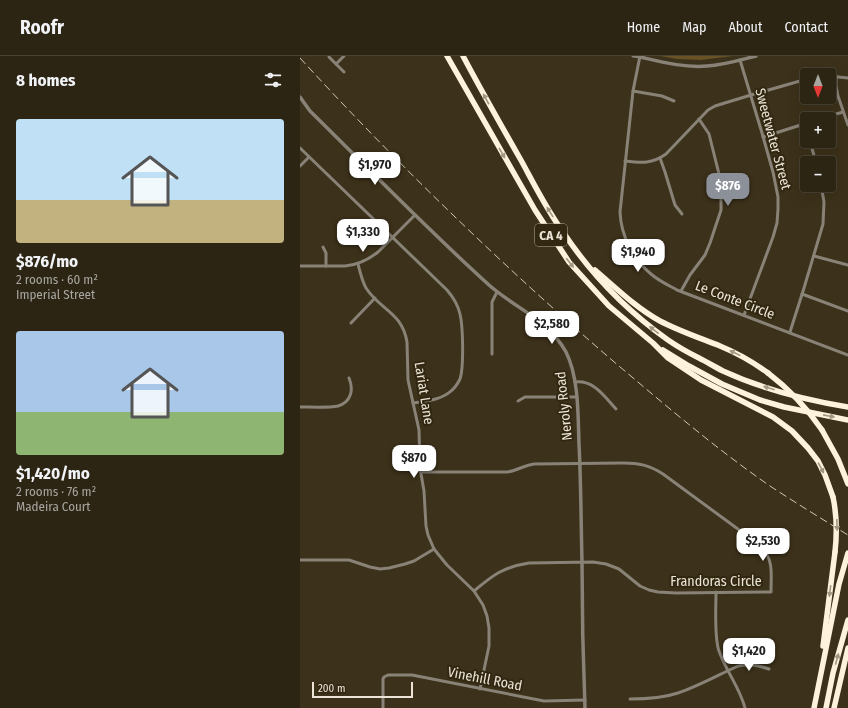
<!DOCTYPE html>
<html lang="en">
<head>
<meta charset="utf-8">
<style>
	body { margin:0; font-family:"Fira Sans Condensed",sans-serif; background:#393122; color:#f1f3f6; height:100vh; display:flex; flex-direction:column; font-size:15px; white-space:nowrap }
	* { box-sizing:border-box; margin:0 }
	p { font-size:13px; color:#a7a5a0 }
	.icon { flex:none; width:22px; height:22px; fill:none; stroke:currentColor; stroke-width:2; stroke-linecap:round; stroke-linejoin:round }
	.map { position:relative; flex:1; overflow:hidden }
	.details { display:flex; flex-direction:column; background:#2d2514; width:300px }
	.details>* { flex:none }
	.needle { width:26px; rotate:180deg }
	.buttons { position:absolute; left:500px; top:12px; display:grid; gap:8px }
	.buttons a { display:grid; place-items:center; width:36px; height:36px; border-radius:4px; background:#2d2514; box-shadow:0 4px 16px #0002,0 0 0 1px #484234; font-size:20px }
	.scale { position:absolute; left:12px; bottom:10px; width:101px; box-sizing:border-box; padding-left:4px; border:2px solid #ece5d7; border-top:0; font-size:11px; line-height:14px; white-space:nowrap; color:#ece5d7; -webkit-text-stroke:3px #322710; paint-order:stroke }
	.price { position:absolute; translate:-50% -34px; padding:0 9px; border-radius:8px; background:#fff; color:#222; font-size:13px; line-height:26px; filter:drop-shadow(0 1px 2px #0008) }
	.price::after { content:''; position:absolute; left:50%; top:24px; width:12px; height:9px; margin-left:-6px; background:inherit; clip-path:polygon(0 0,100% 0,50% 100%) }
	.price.on { background:#8c9099; color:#fff }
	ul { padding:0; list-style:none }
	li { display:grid; align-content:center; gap:8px; height:212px; padding:0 16px }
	li span { display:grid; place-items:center; height:124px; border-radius:4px; color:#555 }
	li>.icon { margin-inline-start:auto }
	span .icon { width:72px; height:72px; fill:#fffc; stroke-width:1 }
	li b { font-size:17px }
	h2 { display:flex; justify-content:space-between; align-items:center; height:48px; padding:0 16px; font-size:17px }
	header { display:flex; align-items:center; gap:24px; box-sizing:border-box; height:56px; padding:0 20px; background:#2d2514; border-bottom:1px solid #484234 }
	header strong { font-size:19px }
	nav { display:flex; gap:22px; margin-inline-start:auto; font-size:14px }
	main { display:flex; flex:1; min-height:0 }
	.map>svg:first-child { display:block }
	.green { fill:#685226 }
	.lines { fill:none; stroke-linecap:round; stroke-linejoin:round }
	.minor { stroke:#888277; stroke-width:3 }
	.tertiary { stroke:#888277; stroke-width:3.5 }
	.motorway { stroke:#fef2dc; stroke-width:5.5 }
	.rail { stroke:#cec7b7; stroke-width:1; stroke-dasharray:8 4; stroke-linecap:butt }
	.motorway-bridge { stroke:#fef2dc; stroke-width:5.5 }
	.oneway { fill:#a29780 }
	.labels { text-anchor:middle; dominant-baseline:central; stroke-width:4; stroke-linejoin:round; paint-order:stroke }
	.shield { fill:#322710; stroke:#b4ac9b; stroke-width:1 }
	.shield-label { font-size:13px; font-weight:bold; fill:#ece5d7 }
	.street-label { font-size:14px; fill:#ece5d7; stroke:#322710 }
</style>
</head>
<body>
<header>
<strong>Roofr</strong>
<nav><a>Home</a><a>Map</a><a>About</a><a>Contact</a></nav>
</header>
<main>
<section class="details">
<h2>8 homes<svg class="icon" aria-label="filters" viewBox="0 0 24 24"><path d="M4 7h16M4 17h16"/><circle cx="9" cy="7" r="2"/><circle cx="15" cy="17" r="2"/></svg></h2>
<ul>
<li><span style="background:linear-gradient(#bfe0f5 65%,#c2b280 0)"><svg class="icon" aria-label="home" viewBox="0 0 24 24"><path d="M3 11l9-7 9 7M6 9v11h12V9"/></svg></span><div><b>$876/mo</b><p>2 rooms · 60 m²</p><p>Imperial Street</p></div></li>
<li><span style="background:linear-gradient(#a9c7e8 65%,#8fb573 0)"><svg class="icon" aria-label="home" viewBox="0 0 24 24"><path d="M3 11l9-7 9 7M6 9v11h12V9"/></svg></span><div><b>$1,420/mo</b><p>2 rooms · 76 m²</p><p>Madeira Court</p></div></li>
</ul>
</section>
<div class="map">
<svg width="548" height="652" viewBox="0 0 548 652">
	<rect width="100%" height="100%" fill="#3c311a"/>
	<polygon class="green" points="360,0 433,0 401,4 377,3"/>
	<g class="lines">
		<g class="minor">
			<polyline points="333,0 340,1"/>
			<path d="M340,0L333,35L320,156C321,180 333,203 351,218C359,225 368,229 377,234L548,299"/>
			<polyline points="29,1 44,16"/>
			<polyline points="440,4 462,77 473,116 478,141 478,153 477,167 473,181 444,259"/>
			<polyline points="36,8 44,0"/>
			<polyline points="529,20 548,22"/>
			<polyline points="536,20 536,30 538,40 548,69"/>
			<polyline points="333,35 362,40 374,45"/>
			<polyline points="519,63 543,56"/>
			<polyline points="505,68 507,74"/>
			<polyline points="463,81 507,67"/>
			<polyline points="510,85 516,107"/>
			<path d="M0,92L147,234C153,241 158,249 160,258C163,270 164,311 160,323C158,327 155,332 151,335C141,344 126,345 113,347"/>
			<polyline points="360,102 365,116 375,149 382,158"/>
			<path d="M325,105C342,107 352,108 366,98L408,54L415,50L451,39L507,23"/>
			<polyline points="0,110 9,101"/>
			<polyline points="23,191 26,197 26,210"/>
			<polyline points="514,200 548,209"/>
			<path d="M58,208C60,216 62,225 66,232C80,254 102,256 107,286L108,324L119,374L120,412L124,435L126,470L128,479L134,493L138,498L147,509L174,535L183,549L187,560L189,572V590L180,633"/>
			<path d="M0,210H45C58,209 68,204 78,196L115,159"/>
			<polyline points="381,235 390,219 405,199 410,187 421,154 421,134 420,122 409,78 399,63"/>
			<polyline points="502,238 548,255"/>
			<polyline points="51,267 75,242"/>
			<polyline points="490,276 504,232 523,168 524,146 521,129"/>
			<polyline points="192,298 192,246 197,236"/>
			<path d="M275,326C294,324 304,340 316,353"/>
			<polyline points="218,345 225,341 277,341"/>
			<path d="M0,351C10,351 29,352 38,350C51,346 54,334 49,322"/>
			<path d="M121,416H207C216,415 225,409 234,408L323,407C339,407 349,409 363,418L461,490C474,505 471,517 471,536L376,537L358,536L349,534L340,530L319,513L306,508L293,506L229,507C203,511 193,519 174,535"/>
			<polyline points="0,504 49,504 70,511 80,513 89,512 105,508 114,505 134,493"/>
			<path d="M416,536C416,552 414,581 419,595C426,615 440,632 445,652"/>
			<path d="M330,643C346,643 363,642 378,637C399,630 418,619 438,610C449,608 458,609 469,613"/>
			<polyline points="83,652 83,623 84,621 88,619 112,619 244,645 285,644"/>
		</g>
		<g class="tertiary">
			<path d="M340,1C362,6 385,12 407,10C424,9 440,4 456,0"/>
			<path d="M0,41L10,55C69,113 127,173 189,229C216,253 248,263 266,296C279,322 278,360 279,388C281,427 281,466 282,506C282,554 283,603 285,652"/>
		</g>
		<g class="motorway">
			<polyline points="147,0 235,154 269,206 309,250 353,287 368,302 401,324 473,361 492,375 508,392 518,405 525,419 533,441"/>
			<path d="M163,0C182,36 202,71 222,106C235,130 247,154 263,176C291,218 327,255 368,284C378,291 389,297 399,302C407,306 415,311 423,315C462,333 506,344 548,351"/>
			<path d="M295,214C316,232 335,251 360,265C379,275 400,282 420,290C437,297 453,306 468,317"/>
			<polyline points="363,294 389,310 422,328 460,344 484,351 548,364"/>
			<polyline points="522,374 538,403 548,428"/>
			<polyline points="523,590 535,496"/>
			<polyline points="514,652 539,528 548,497"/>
			<polyline points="526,652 533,617 548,564"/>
			<polyline points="534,652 548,592"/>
		</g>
		<path class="rail" d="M0,2C98,109 203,210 313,305C364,348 415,392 470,430C496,447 522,463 548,479"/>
		<g class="motorway-bridge">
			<path d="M468,317C489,333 507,352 522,374"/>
			<path d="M533,441C537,460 537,478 535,496"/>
		</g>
	</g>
	<defs><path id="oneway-solid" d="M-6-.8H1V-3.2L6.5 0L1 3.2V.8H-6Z"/></defs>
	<g class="oneway">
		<use href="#oneway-solid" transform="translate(186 43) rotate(-119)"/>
		<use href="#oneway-solid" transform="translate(202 97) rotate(60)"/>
		<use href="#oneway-solid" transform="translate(250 156) rotate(-122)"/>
		<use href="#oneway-solid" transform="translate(270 207) rotate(51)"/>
		<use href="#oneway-solid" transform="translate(354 274) rotate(-142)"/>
		<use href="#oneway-solid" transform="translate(435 297) rotate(-154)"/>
		<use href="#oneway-solid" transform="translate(469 332) rotate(-163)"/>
		<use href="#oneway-solid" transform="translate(529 360) rotate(11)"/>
		<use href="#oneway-solid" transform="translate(521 412) rotate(62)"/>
		<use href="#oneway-solid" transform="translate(537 469) rotate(88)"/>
		<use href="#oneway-solid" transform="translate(530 535) rotate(97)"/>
		<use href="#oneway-solid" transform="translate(537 603) rotate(-75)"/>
	</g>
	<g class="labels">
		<rect class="shield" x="235" y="168" width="32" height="22" rx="3"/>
		<g class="shield-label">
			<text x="251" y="179">CA 4</text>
		</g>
		<g class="street-label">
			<text transform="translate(473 83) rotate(75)">Sweetwater Street</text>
			<text transform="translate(435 244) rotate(21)">Le Conte Circle</text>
			<text transform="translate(124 337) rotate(81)">Lariat Lane</text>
			<text transform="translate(264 350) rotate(-96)">Neroly Road</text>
			<text x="416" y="525">Frandoras Circle</text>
			<text transform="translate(185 623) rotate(11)">Vinehill Road</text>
		</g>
	</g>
</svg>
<div class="buttons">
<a><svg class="needle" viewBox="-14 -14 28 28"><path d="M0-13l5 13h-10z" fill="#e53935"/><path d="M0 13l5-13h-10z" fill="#a7a5a0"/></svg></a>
<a>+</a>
<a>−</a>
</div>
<div class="scale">200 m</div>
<b class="price" style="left:75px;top:130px">$1,970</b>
<b class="price on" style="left:428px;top:151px">$876</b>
<b class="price" style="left:63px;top:197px">$1,330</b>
<b class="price" style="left:338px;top:217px">$1,940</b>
<b class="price" style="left:252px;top:289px">$2,580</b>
<b class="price" style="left:114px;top:423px">$870</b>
<b class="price" style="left:463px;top:506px">$2,530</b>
<b class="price" style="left:449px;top:616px">$1,420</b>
</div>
</main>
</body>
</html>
